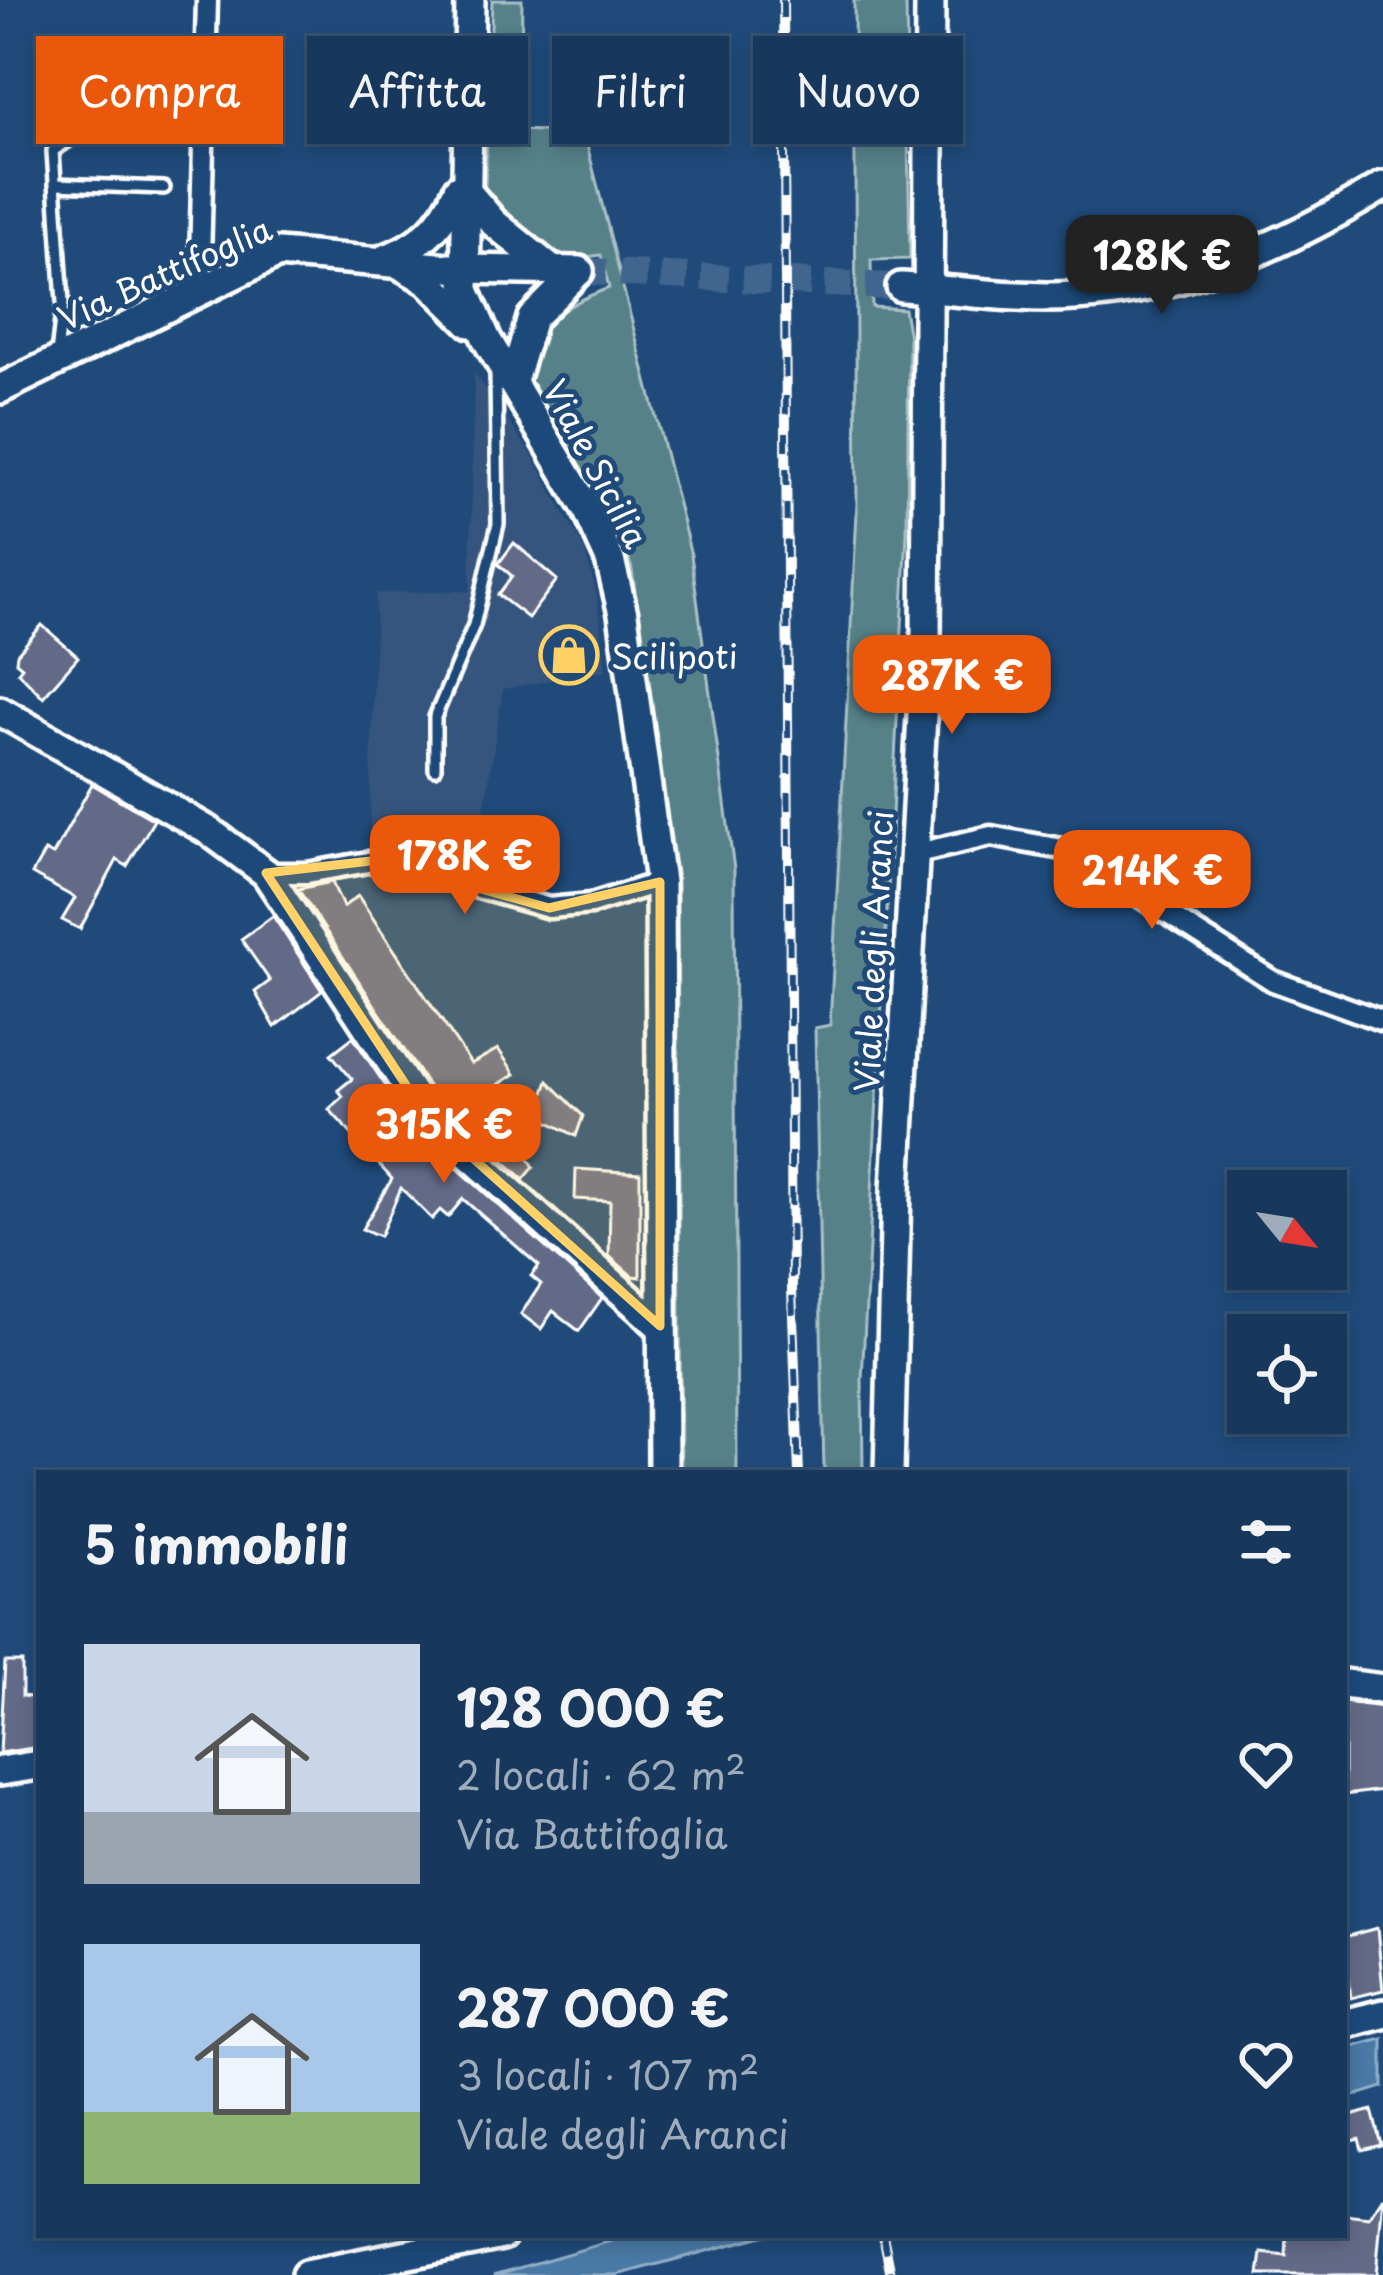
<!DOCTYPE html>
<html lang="it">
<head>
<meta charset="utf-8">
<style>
	body { margin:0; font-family:"Playpen Sans",sans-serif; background:#203f62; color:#f1f3f6; height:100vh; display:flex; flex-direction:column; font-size:45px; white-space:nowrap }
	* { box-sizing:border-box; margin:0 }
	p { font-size:39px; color:#9eacbb }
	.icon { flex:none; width:66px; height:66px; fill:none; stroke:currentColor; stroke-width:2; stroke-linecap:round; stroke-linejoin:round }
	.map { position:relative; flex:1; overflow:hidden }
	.panel { position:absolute; left:36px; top:1470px; width:1311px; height:768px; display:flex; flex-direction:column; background:#17385c; border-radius:0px; box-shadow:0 6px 18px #0003,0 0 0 3px #365272 }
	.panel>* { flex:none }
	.banner { position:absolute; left:36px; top:36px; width:1311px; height:108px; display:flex; gap:24px }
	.needle { width:78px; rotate:120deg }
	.fabs { position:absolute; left:1227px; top:1170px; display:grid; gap:24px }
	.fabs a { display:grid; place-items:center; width:120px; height:120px; border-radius:0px; background:#17385c; box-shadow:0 6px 18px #0003,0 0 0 3px #365272; font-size:60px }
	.price { position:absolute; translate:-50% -102px; padding:0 27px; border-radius:24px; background:#ea580c; color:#fff; font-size:39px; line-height:78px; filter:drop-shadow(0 3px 6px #0008) }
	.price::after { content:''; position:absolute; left:50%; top:72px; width:36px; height:27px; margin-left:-18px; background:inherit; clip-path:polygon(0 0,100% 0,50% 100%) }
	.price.on { background:#222; color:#fff }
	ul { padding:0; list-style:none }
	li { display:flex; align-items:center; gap:36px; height:300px; padding:0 48px }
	li span { display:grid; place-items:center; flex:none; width:336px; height:240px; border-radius:0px; color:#555 }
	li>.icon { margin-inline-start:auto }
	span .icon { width:144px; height:144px; fill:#fffc; stroke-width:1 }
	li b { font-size:51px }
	h2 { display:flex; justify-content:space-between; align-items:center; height:144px; padding:0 48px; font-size:51px }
	.chip { padding:0 42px; border-radius:0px; background:#17385c; box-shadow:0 6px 18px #0003,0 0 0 3px #365272; font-size:42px; line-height:108px }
	.chip.on { background:#ea580c; color:#fff }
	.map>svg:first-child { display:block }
	.built { fill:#34547e; fill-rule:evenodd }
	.green { fill:#568189; stroke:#aac0c4; stroke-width:3 }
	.water { fill:#4979a5; stroke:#92afc9; stroke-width:3 }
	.building { fill:#646b87; stroke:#fff; stroke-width:3 }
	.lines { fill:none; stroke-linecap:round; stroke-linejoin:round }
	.secondary-tunnel { stroke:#41658e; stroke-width:27; stroke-dasharray:27 14; stroke-linecap:butt }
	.lane-casing { stroke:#fff; stroke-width:18 }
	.street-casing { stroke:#fff; stroke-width:27 }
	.secondary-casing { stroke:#fff; stroke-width:36 }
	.lane { stroke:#1f4a7a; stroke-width:9 }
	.street { stroke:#1f4a7a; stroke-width:18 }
	.secondary { stroke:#1f4a7a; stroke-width:27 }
	.rail-casing { stroke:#fff; stroke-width:10 }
	.rail { stroke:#1f4a7a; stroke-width:6; stroke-dasharray:18; stroke-linecap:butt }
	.marked { fill:#ffd166; fill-opacity:0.2; stroke:#ffd166; stroke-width:9; stroke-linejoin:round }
	.labels { text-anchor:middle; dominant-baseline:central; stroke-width:10; stroke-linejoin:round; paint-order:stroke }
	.street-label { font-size:33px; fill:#fff; stroke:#1f4a7a }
	.poi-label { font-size:33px; fill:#fff; stroke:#1f4a7a; text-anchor:start }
</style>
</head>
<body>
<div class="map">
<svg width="1383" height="2275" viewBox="0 0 1383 2275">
	<rect width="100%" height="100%" fill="#1f4a7a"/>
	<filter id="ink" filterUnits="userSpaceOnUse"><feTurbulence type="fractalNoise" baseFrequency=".00833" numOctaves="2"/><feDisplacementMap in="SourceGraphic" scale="24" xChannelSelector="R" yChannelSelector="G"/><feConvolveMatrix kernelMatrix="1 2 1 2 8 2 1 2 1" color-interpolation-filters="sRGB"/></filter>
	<g filter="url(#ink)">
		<path class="built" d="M474,372L532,455L584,549L597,595L606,670L503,689L474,875L369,846L376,593L470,591ZM515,544L557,581L528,617L498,595L512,576L498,564Z"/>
		<g class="green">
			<path d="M492,0H522L520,130L584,133L691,555L734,869L737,1473H681L677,879L632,570L626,549L530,384C525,327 563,305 609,288L601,255C589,256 573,261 562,259C531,254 500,210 485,187Z"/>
			<polygon points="854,0 906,0 910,259 871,260 872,307 904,309 909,338 907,533 862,1379 863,1473 824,1473 815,1028 830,1025 857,512"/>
		</g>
		<g class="water">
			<polygon points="1383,2039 1383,2087 1344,2099 1344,2049"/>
			<polygon points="632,2235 766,2235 618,2275 494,2275"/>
		</g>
		<g class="building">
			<polygon points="514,543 557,580 528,618 498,595 512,576 498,564"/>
			<polygon points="42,625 78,657 43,697 18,672 22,667 16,662 17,654"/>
			<polygon points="92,784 154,820 127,866 117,860 80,929 62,920 75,898 32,874 45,851 53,855"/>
			<polygon points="332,882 343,907 358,896 471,1064 498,1049 515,1074 498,1085 506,1093 489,1107 466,1099 510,1145 522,1149 534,1167 524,1179 479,1139 451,1095 438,1101 298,889"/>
			<polygon points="273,916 322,991 275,1027 255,992 270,981 241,939"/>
			<polygon points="353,1037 415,1130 602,1298 579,1331 553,1311 541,1329 521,1314 541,1284 531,1276 539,1266 463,1199 448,1217 440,1210 432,1219 401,1188 380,1236 362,1229 392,1179 329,1109 343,1096 338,1090 352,1079 331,1054"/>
			<polygon points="548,1081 583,1116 576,1136 536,1115"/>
			<polygon points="576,1169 640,1173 640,1277 632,1276 609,1256 610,1201 575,1199"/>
			<polygon points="5,1662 22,1662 22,1696 39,1698 39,1747 0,1753"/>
			<polygon points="1344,1702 1383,1707 1383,1790 1344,1795"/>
			<polygon points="1377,1928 1383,1990 1351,1998 1344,1937"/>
			<polygon points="1372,2110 1381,2145 1362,2150 1359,2139 1344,2143 1344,2118"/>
			<polygon points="1383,2196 1376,2275 1259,2275 1262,2253 1286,2256 1287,2235 1344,2235 1344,2214 1369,2217"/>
		</g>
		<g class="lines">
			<polyline class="secondary-tunnel" points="579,271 901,287"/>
			<defs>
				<g id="lane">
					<polyline points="55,184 164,188"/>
					<polyline points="57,354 63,303 53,151 101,118 167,120"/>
					<polyline points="435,769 435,717 474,625 498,524 496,373"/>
				</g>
				<g id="street">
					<polyline points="205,290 200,260 207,0"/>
					<polyline points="913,854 991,836 1067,850 1273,981 1383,1021"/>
					<polyline points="266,873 307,873 379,860 549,908 591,904 660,882"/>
				</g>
				<g id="secondary">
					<polyline points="470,0 465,290 487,340 586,507 610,560 623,614 660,882 663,1473"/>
					<polyline points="463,187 494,223 552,270"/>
					<path d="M380,261C417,248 443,227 458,189"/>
					<polyline points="404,267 428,281 470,323"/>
					<path d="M901,287C958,290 1018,300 1075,296C1189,289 1287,244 1383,186"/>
					<polyline points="513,381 532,318 579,271"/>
					<polyline points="0,389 278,253 461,269 579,271"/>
					<polyline points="0,711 209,831 266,873 427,1117 660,1326"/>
					<polyline points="889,1473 896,1189 926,643 930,0"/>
					<polyline points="1344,1684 1383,1689"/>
					<polyline points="0,1771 39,1765"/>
					<polyline points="1344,2024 1383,2014"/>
					<polyline points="306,2275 502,2235"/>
				</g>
			</defs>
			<use href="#lane" class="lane-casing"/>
			<use href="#street" class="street-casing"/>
			<use href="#secondary" class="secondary-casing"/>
			<use href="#lane" class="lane"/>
			<use href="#street" class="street"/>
			<use href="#secondary" class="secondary"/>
			<defs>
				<g id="rail">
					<polyline points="783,0 792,1290 799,1473"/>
					<polyline points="883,2235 891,2275"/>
				</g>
			</defs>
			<use href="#rail" class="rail-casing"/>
			<use href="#rail" class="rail"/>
		</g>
	</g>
	<path class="marked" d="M379,860L549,908L660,882V1326L427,1117L266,873Z"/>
	<defs>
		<symbol id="shop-ring" viewBox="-11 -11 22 22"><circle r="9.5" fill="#1f4a7a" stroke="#ffd166" stroke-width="1.5"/><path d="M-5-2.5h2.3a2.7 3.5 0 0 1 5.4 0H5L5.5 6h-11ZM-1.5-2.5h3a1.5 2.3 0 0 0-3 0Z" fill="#ffd166"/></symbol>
	</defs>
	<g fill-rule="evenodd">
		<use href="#shop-ring" x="536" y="622" width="66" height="66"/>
	</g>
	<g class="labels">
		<g class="street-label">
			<text transform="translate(164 272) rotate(-24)">Via Battifoglia</text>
			<text transform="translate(597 463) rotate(62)">Viale Sicilia</text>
			<text transform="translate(872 951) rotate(-87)">Viale degli Aranci</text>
		</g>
		<g class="poi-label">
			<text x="611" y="655">Scilipoti</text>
		</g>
	</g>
</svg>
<div class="fabs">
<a><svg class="needle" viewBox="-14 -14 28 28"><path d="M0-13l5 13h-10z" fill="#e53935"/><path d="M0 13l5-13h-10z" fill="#9eacbb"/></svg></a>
<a><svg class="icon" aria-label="locate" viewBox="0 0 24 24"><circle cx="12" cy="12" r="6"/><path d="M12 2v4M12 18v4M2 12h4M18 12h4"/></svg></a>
</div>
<b class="price on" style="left:1162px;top:317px">128K €</b>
<b class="price" style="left:952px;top:737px">287K €</b>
<b class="price" style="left:465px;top:917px">178K €</b>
<b class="price" style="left:1152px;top:932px">214K €</b>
<b class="price" style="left:444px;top:1186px">315K €</b>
<div class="banner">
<a class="chip on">Compra</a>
<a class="chip">Affitta</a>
<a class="chip">Filtri</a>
<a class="chip">Nuovo</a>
</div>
<section class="panel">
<h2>5 immobili<svg class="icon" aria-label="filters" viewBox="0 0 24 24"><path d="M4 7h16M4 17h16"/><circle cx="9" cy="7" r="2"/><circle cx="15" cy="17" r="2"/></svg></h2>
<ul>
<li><span style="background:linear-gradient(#c9d6e8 70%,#9aa5b1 0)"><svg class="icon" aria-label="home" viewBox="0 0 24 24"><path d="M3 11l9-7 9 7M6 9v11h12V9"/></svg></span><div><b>128 000 €</b><p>2 locali · 62 m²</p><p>Via Battifoglia</p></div><svg class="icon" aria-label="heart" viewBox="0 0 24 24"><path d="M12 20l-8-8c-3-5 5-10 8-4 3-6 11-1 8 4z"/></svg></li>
<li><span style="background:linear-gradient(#a9c7e8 70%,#8fb573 0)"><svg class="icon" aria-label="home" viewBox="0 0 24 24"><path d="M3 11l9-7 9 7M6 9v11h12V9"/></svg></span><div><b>287 000 €</b><p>3 locali · 107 m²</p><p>Viale degli Aranci</p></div><svg class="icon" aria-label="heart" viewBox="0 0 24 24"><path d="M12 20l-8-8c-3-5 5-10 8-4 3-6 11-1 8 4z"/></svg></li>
</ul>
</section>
</div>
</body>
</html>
